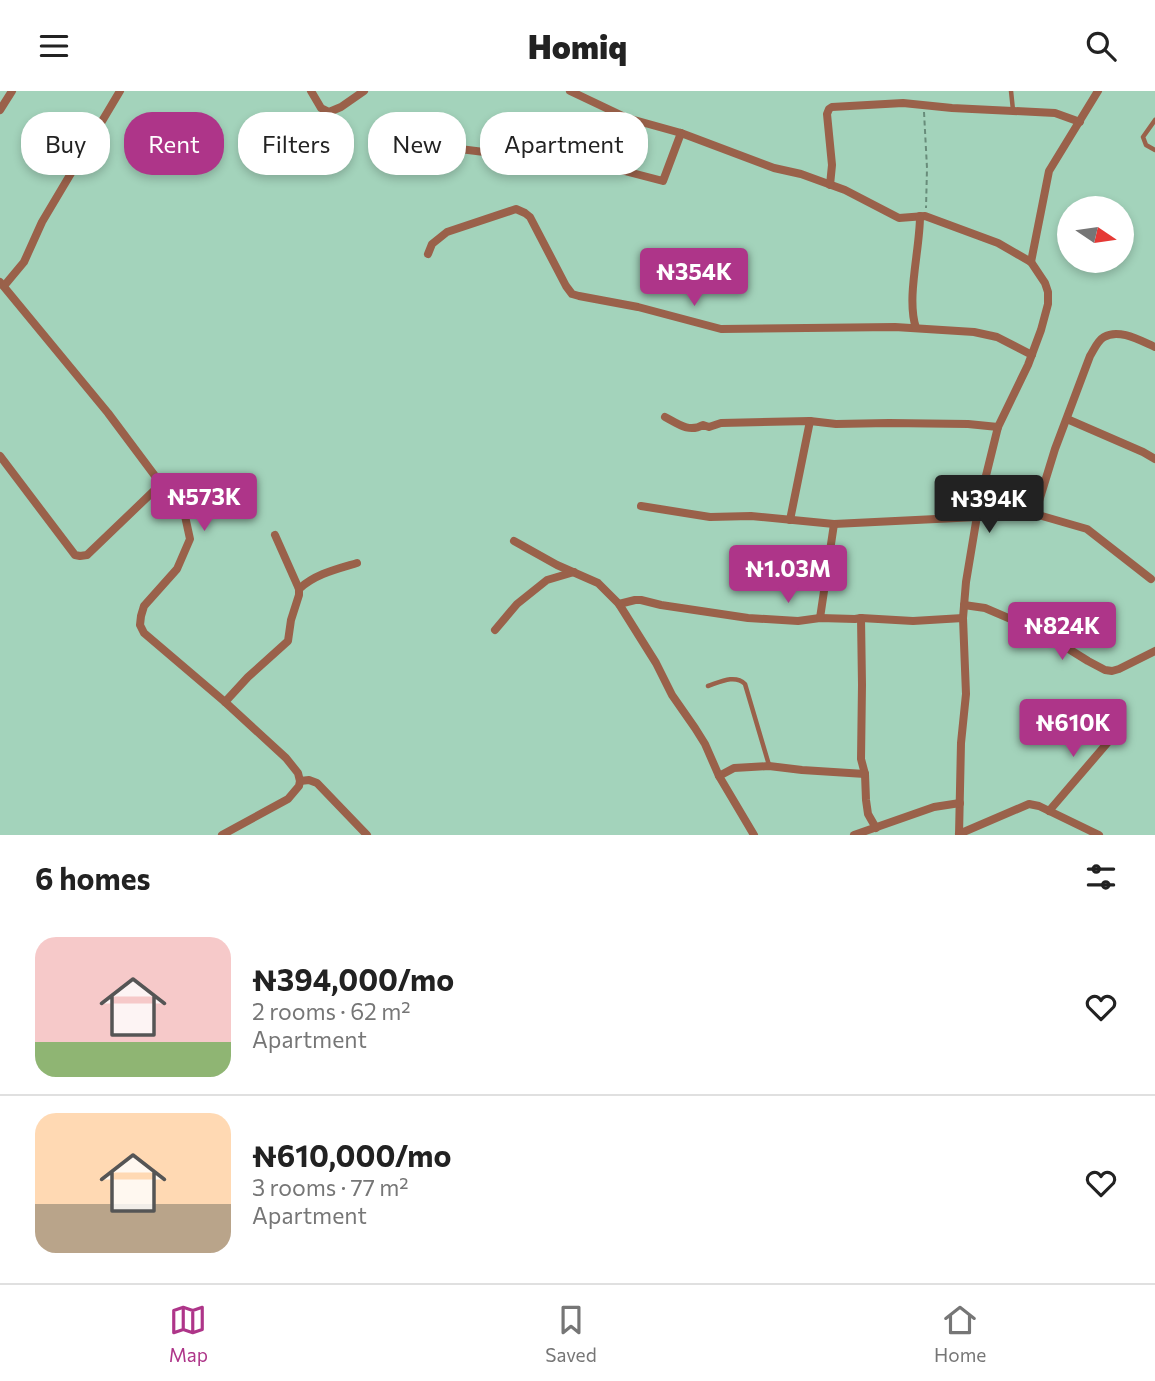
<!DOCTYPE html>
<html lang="en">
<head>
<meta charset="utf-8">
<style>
	body { margin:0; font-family:Commissioner,sans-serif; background:#f6f6f6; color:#222; height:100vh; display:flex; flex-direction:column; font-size:26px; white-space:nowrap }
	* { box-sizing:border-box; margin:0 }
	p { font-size:23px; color:#767676 }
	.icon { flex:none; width:38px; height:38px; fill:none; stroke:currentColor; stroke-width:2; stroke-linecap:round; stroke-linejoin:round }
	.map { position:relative; height:744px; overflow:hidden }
	.details { display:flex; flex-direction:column; background:#fff; flex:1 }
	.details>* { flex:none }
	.top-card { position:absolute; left:21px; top:21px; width:700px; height:63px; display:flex; gap:14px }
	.needle { width:46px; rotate:103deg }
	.tools { position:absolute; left:1057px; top:105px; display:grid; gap:14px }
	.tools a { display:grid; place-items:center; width:77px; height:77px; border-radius:50%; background:#fff; box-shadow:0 4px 10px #0003; font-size:35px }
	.price { position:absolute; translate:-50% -60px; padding:0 16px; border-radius:7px; background:#ae3589; color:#fff; font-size:23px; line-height:46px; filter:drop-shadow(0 2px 4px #0008) }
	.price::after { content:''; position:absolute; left:50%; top:42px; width:21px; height:16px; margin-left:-10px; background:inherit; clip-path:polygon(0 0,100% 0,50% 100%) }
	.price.active { background:#222; color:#fff }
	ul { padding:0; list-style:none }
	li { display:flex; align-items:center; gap:21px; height:175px; padding:0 35px }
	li+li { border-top:2px solid #e0e0e0 }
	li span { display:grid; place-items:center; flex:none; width:196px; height:140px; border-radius:21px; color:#555 }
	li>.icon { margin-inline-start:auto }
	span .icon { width:84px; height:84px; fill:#fffc; stroke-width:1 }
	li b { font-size:30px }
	h2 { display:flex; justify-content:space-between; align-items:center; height:84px; padding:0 35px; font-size:30px }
	.pill { padding:0 24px; border-radius:28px; background:#fff; box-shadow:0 4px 10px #0003; font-size:24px; line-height:63px }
	.pill.active { background:#ae3589; color:#fff }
	header { display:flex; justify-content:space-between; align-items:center; height:91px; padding:0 35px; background:#fff; font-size:32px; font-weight:800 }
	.dock { display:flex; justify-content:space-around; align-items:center; height:98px; border-top:2px solid #e0e0e0; background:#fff; font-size:19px; color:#767676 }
	.dock a { display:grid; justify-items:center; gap:4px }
	.dock .active { color:#ae3589 }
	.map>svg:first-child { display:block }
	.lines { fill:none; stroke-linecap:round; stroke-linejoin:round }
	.path { stroke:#688c7a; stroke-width:2; stroke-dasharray:5 3.5; stroke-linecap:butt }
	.lane { stroke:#9a614a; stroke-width:4.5 }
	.street { stroke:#9a614a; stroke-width:8 }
</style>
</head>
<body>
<header><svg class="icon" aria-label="menu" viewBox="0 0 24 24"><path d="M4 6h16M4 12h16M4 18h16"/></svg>Homiq<svg class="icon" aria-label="search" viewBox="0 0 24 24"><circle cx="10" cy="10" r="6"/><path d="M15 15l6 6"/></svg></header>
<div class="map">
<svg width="1155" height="744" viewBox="0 0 1155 744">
	<rect width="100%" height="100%" fill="#a3d3bb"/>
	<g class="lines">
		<polyline class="path" points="924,21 927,77 926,117"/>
		<g class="lane">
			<polyline points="1011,0 1013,19"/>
			<polyline points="1155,29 1143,46 1146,54 1155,59"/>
			<path d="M708,595C720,591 735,583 745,593L769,674"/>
		</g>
		<g class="street">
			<polyline points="311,0 321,17 329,21 341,16 364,0"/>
			<polyline points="570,0 627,27 681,42 774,77 801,83 845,99 899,127 925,125 998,152 1031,171 1045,192 1048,201 1048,213 1041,239 1028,274 998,336 979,413 966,491 963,527 966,603 961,652 959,744"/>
			<polyline points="0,19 12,0"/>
			<polyline points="452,57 613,77 663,90 681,42"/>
			<polyline points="830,94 832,74 827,23 829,18 832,16 903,12 952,17 1055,22 1080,31"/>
			<polyline points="428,163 432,153 447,141 516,118 525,122 530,126 566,195 572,203 579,205 638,216 721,238 895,236 974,241 997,246 1032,264"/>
			<polyline points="1031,171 1049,80 1098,0"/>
			<polyline points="0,191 108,322 185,425 190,448 177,478 144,515 141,525 140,534 144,542 225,611 286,667 298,682 300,690 299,695 288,708 222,744"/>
			<polyline points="4,195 24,171 42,131 120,0"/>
			<path d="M916,237C906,207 920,159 920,125"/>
			<path d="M665,326C678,333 689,342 703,334L709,336L721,332L810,330L836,333L889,332L968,333L998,336"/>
			<polyline points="1067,328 1143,361 1155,368"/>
			<polyline points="0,365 75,464 80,465 87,464 161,393"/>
			<polyline points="981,404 1035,423 1087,438 1151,488"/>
			<polyline points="641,415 710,426 751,425 834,433 977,426"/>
			<path d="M1035,423L1055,358L1090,265C1094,259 1097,250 1104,246C1119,237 1141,250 1155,256"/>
			<polyline points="790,429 810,330"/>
			<polyline points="514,450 557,474 598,492 619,513 656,572 672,604 695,637 705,653 719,685"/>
			<path d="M299,498C315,483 337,478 357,472"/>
			<polyline points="619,513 635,509 641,509 661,514 748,527 798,530 820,527 855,528 861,527 913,530 963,527"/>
			<polyline points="964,514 985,517 1043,542 1088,570 1105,579 1112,580 1119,578 1155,560"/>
			<polyline points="820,527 834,433"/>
			<polyline points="861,527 862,594 861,668 865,683 866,709 868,723 876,737"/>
			<polyline points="495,539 517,513 547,489 574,481"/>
			<polyline points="225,611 248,586 288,550 291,529 299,504 299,498 275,444"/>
			<polyline points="300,690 309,689 317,692 367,744"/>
			<polyline points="1049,720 1121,636"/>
			<polyline points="959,743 1029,713 1039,715 1099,744"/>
			<polyline points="754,744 719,685 734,677 769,675 802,679 865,683"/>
			<polyline points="854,744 934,716 960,712"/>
		</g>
	</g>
</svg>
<div class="tools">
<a><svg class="needle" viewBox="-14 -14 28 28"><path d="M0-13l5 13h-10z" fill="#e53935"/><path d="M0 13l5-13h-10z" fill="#767676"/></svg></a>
</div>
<b class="price" style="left:694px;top:217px">₦354K</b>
<b class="price" style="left:204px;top:442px">₦573K</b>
<b class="price active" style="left:989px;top:444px">₦394K</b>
<b class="price" style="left:788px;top:514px">₦1.03M</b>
<b class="price" style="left:1062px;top:571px">₦824K</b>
<b class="price" style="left:1073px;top:668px">₦610K</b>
<div class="top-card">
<a class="pill">Buy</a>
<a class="pill active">Rent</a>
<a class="pill">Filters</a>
<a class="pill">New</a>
<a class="pill">Apartment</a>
</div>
</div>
<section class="details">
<h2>6 homes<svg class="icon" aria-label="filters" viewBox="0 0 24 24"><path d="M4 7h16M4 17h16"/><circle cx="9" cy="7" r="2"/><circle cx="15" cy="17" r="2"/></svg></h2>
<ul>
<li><span style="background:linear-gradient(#f6c9c9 75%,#8fb573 0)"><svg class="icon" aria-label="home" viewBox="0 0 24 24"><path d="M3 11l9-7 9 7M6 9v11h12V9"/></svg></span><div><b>₦394,000/mo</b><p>2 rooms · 62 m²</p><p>Apartment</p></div><svg class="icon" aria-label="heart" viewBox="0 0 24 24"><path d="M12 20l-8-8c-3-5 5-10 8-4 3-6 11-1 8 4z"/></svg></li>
<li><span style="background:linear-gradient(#ffd9b3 65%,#b9a48a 0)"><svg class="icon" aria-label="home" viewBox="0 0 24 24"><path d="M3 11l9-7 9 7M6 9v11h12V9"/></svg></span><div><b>₦610,000/mo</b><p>3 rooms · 77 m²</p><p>Apartment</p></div><svg class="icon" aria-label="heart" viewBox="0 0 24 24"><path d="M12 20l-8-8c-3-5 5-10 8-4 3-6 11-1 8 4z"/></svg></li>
</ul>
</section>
<nav class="dock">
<a class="active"><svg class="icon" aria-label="map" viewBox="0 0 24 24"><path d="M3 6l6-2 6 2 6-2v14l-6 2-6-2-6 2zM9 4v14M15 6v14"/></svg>Map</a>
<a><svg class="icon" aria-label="saved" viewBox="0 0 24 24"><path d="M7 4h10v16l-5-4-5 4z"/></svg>Saved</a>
<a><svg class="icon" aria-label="home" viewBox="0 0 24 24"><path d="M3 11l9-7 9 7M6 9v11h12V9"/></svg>Home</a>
</nav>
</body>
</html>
